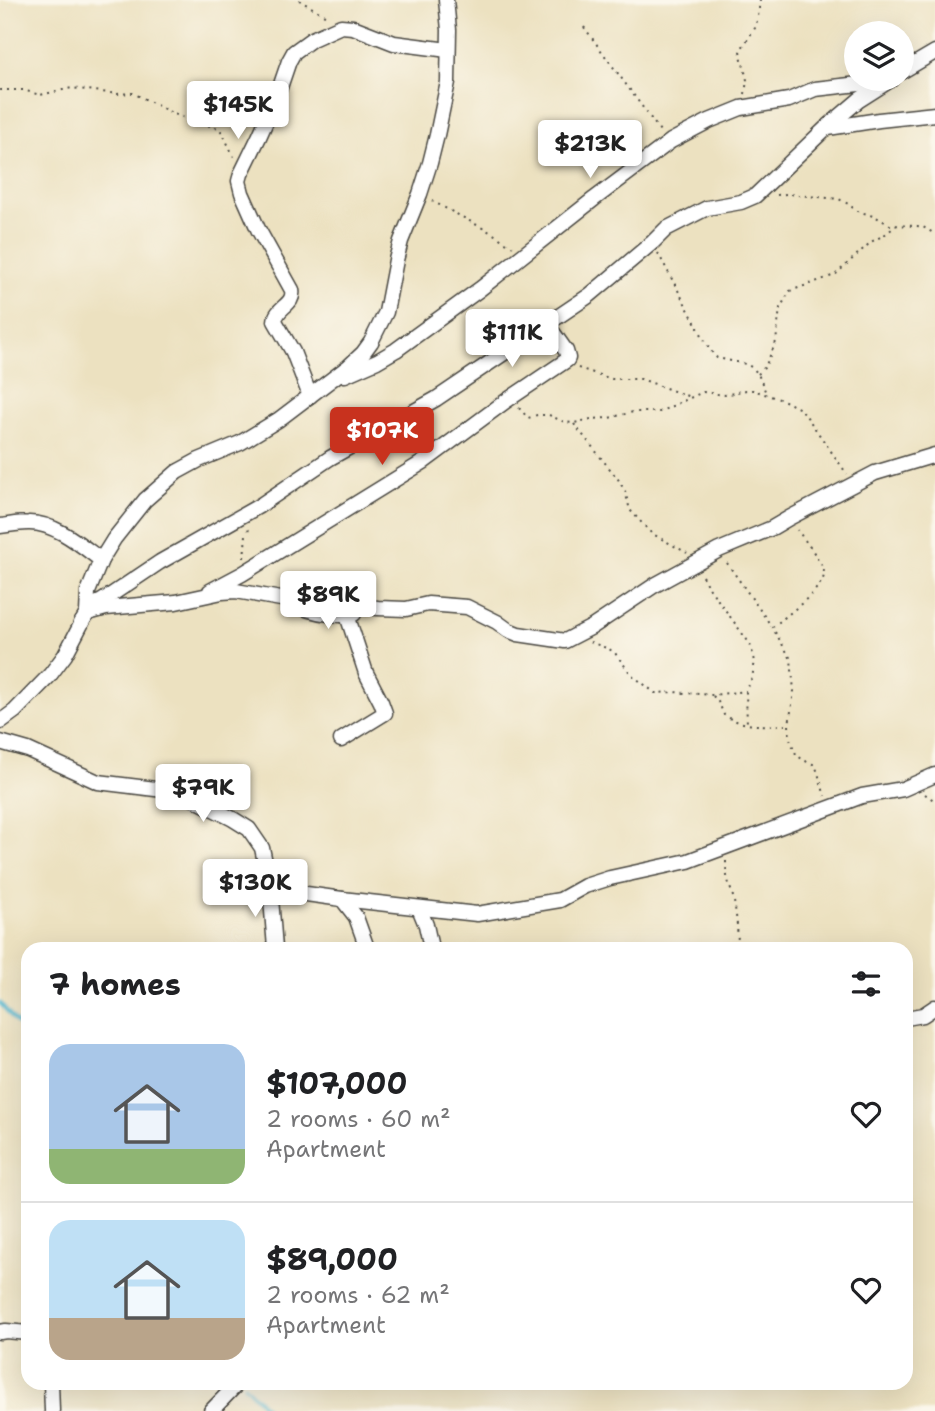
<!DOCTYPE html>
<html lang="en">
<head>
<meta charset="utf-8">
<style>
	body { margin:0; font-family:"Shantell Sans",sans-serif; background:#f6f6f6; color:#202124; height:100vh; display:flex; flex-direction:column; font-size:26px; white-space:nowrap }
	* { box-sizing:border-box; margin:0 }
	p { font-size:23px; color:#757577 }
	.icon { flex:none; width:38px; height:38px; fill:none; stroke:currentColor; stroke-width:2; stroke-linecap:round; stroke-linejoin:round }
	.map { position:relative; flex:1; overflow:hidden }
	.panel { position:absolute; left:21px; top:942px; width:892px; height:448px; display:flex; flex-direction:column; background:#fff; border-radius:21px; box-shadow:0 7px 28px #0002 }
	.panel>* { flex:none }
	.buttons { position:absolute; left:844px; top:21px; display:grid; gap:14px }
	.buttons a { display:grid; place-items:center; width:70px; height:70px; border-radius:50%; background:#fff; box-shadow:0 7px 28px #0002; font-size:35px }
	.price { position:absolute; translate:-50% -60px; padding:0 16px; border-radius:7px; background:#fff; color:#222; font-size:23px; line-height:46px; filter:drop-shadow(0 2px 4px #0008) }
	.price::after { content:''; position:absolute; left:50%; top:42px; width:21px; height:16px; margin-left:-10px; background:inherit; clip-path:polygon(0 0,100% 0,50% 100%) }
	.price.selected { background:#c8321e; color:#fff }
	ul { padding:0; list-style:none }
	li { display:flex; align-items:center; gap:21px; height:175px; padding:0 28px }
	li+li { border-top:2px solid #e0e0e0 }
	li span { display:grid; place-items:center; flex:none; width:196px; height:140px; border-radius:21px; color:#555 }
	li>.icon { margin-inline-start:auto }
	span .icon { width:84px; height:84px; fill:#fffc; stroke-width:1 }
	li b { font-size:30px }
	h2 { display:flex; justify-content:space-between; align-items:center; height:84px; padding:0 28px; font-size:30px }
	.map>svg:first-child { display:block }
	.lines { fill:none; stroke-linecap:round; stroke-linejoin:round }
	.stream { stroke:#52b8d0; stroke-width:3.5 }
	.minor-casing { stroke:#484641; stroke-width:17 }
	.path { stroke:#484641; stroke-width:2; stroke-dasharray:2 5; stroke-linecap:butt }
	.minor { stroke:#fff; stroke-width:14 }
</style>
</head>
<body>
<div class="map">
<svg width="935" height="1411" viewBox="0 0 935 1411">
	<rect width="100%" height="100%" fill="#fbf7ec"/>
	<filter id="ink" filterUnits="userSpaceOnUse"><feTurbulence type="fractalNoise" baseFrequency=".0143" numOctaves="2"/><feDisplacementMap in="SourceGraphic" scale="14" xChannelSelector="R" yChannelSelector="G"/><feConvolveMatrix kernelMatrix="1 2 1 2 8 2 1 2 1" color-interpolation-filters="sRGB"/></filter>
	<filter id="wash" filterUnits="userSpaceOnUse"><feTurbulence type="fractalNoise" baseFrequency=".00686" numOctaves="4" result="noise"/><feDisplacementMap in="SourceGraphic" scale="28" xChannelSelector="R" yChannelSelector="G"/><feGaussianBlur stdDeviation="1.57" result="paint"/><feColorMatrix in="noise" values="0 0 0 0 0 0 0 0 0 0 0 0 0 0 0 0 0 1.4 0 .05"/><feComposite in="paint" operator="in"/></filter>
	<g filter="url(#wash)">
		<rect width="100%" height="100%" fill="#ece1c0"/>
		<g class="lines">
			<g class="stream">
				<polyline points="0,1003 28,1036"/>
				<polyline points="244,1385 269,1411"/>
			</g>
		</g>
	</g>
	<g filter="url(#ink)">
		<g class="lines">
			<defs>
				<g id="minor">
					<polyline points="901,72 935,52"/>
					<polyline points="828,128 879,120 935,114"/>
					<polyline points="345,375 377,361 396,350 480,289 594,199 671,141 686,133 709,121 741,108 789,100 815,89 885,81"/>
					<path d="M310,396L293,352L275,321C276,307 295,305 292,290L258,229L242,193L239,181L241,174L259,137L276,99L289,61L294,52L312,39L341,26L353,27L394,43L448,50"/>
					<path d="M0,526C9,525 19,523 28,523C54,522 81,545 101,560"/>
					<polyline points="210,591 242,574 425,461 506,401 567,360 568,358 566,351 547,324"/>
					<path d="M295,605C313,612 335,617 354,614"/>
					<polyline points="87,613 91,606 102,601 160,562 259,506 330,458 436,399 590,295 653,242 666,229 707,208 741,202 755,196 826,128 859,100 892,79"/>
					<polyline points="81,623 88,613 106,608 176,602 222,592 236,591 281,599 317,601 343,605 378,608 406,609 428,604 467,607 497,622 508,630 518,634 565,641 592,627 655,585 719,550 772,528 789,518 875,473 935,455"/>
					<polyline points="0,722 15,711 50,675 65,655 87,613 88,592 101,560 114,539 145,500 177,472 199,460 240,443 278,420 348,367 363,353 371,342 386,312 396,260 401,241 420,194 430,163 437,135 448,82 449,30 446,0"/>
					<polyline points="341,740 385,713 381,702 366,673 347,615"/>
					<polyline points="0,742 28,750 98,782 180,792 233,819 249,829 262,848 270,886 292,892 342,899 356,917 367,948"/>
					<polyline points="270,886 275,948"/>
					<polyline points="342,899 477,914 560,900 585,886 610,878 688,861 862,796 903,789 935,775"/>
					<polyline points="419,908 426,925 431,948"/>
					<polyline points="906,1018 923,1015 935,1007"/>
					<polyline points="0,1332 6,1331 28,1333"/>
					<polyline points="51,1382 52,1411"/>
					<polyline points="211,1411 239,1382"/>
				</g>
			</defs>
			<use href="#minor" class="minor-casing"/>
			<g class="path">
				<polyline points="299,0 328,17"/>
				<polyline points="584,27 660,131"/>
				<polyline points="0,90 23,90 40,95 72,88 117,94 133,93 174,114 202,124 219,128 223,134 234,157"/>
				<polyline points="745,94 747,80 740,51 755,28 758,17 760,0"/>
				<polyline points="777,195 787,194 839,199 850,205 855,210 876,217 890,225 917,226 923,227 935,234"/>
				<polyline points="432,201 492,233 513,247"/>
				<polyline points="658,253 710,350 717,358 746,364 753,368 758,374 766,393"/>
				<polyline points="578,368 612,379 641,379 690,397"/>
				<polyline points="758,374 765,367 776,342 780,308 790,291 835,275 871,242 884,235 896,226"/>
				<polyline points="519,408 528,418 537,415 549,415 564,422 574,423 591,419 609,418 633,412 659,412 703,392 725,395 746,390 753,390 785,401 802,410 847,474"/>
				<polyline points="574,424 618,479 625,491 630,510 651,533 687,553"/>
				<polyline points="244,558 246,535 250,526"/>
				<polyline points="727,563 772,627 791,659 794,691 789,725 790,739 796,754 803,760 813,764 817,770 825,796"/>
				<polyline points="702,576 707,585 750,644 755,661 752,678 746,692 747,725"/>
				<path d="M773,627C784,617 827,587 824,572C823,563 804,539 797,530"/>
				<polyline points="590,642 609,649 615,653 631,674 655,693 673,692 712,695 746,691"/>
				<path d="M713,696L719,703L724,715C744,728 765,725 788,725"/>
				<polyline points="925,794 935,801"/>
				<path d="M726,861C726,874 727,878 731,890C736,904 738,933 738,948"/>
			</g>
			<use href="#minor" class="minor"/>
		</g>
	</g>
</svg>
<div class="buttons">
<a><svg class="icon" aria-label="layers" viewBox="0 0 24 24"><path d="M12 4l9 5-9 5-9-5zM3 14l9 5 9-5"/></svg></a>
</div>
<b class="price" style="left:238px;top:141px">$145K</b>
<b class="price" style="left:590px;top:180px">$213K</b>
<b class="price" style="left:512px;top:369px">$111K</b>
<b class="price selected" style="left:382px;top:467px">$107K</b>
<b class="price" style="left:328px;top:631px">$89K</b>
<b class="price" style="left:203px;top:824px">$79K</b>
<b class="price" style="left:255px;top:919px">$130K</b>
<section class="panel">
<h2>7 homes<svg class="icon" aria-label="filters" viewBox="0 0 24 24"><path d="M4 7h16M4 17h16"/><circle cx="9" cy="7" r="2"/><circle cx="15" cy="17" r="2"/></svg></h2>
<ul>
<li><span style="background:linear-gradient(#a9c7e8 75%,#8fb573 0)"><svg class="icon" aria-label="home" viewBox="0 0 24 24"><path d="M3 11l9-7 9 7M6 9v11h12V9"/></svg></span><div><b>$107,000</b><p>2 rooms · 60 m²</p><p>Apartment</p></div><svg class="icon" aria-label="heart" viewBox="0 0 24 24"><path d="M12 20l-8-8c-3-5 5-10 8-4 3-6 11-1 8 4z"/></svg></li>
<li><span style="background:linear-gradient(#bfe0f5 70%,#b9a48a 0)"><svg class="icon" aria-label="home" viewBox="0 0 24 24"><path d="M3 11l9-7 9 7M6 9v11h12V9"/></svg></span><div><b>$89,000</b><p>2 rooms · 62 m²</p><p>Apartment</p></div><svg class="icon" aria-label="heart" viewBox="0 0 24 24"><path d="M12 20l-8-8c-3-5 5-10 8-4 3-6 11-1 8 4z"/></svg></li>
</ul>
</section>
</div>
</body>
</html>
